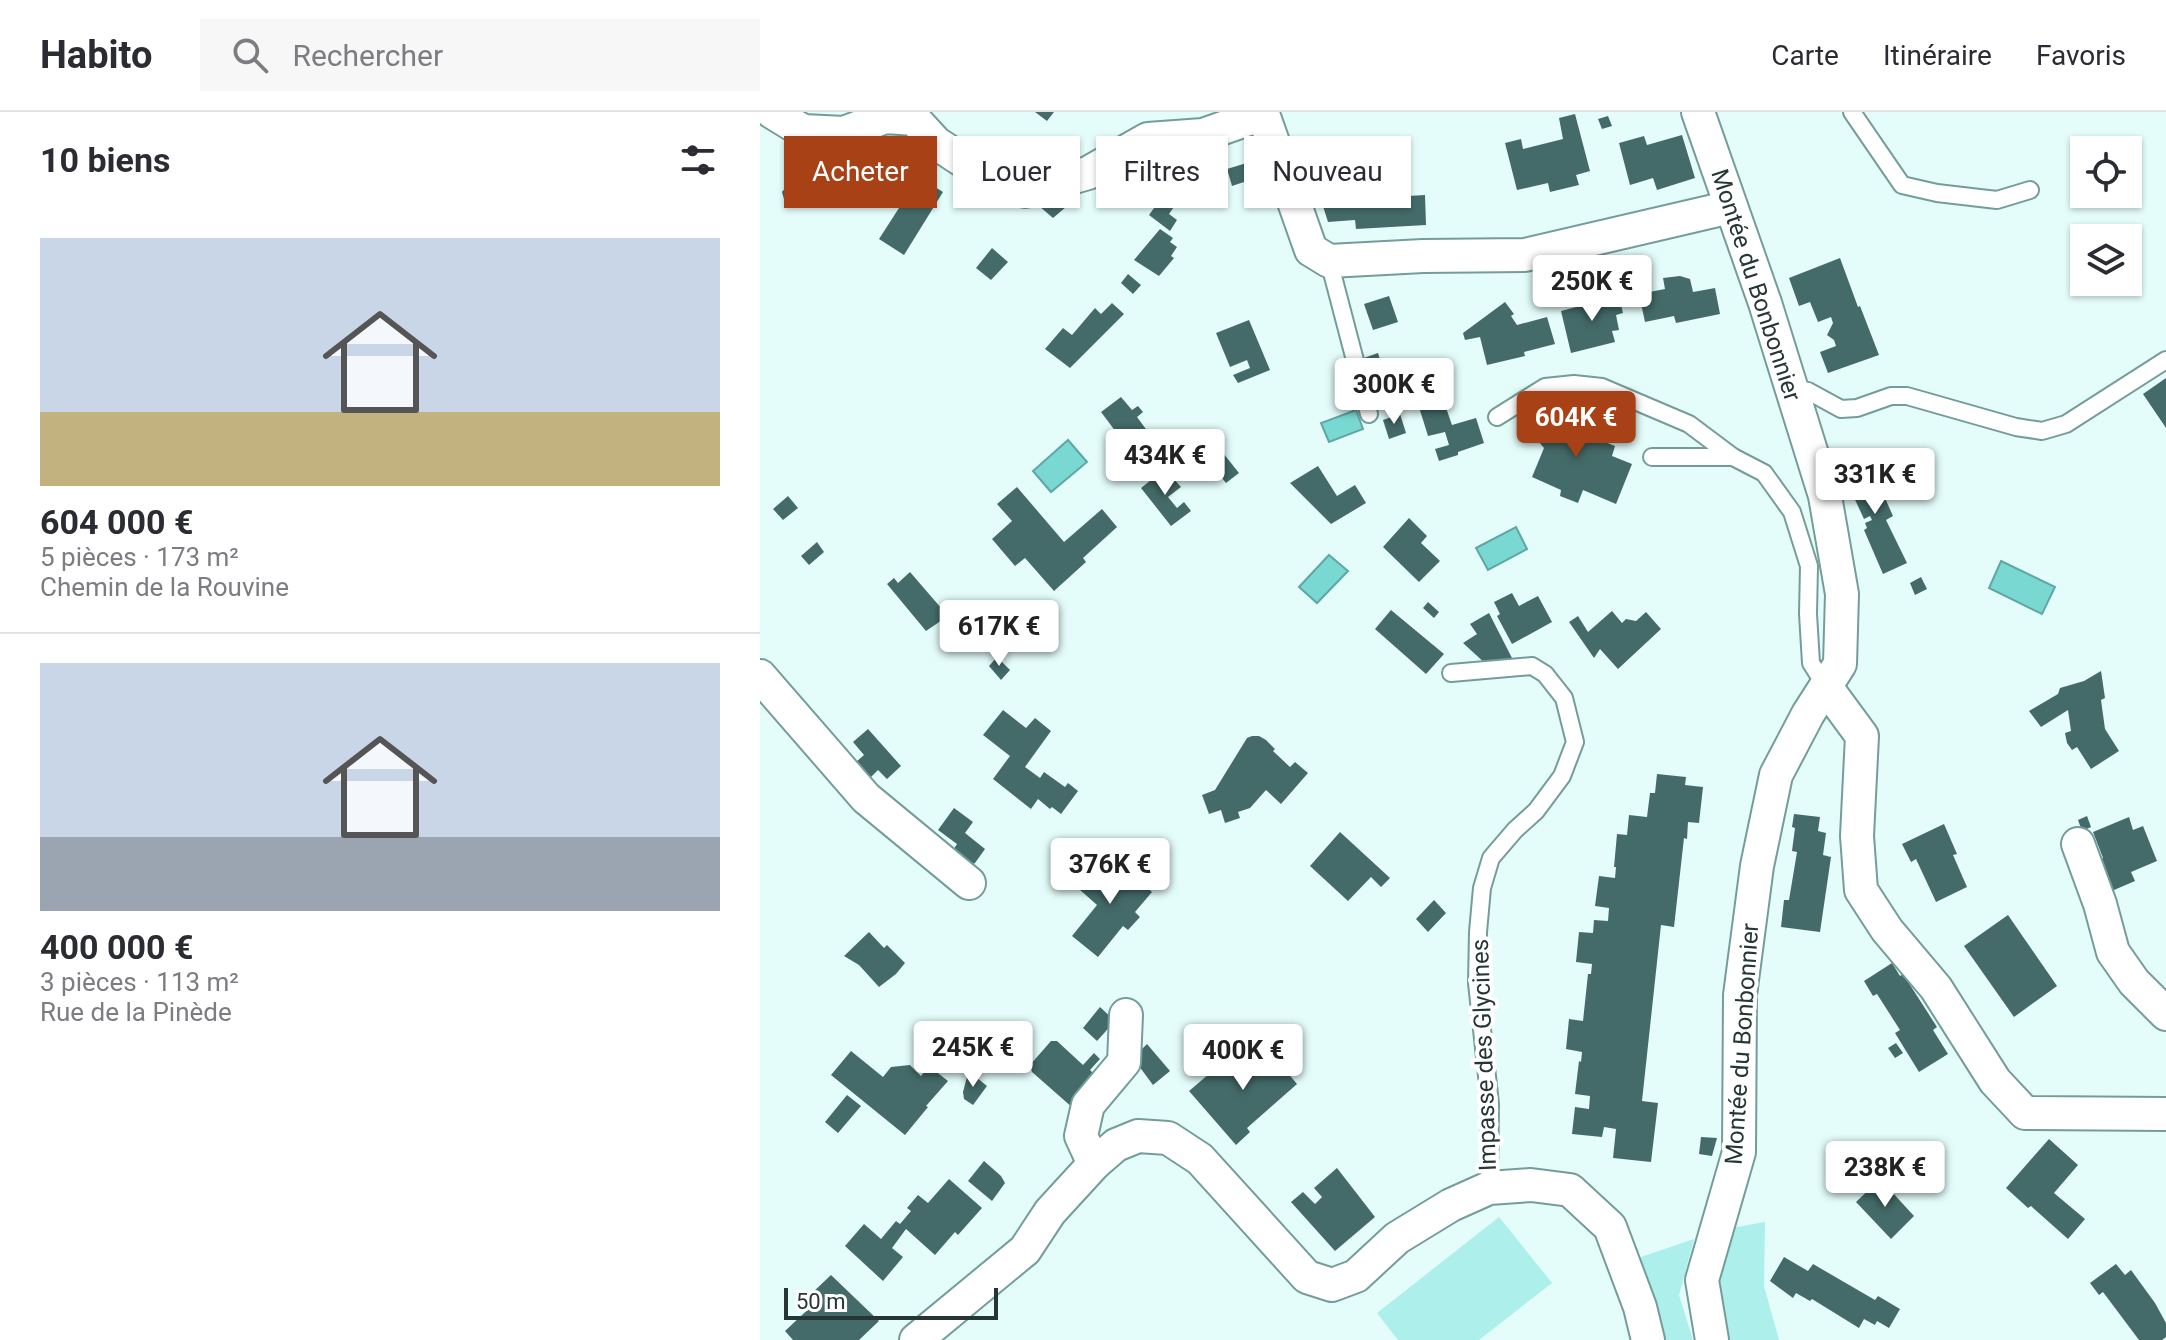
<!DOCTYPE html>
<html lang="fr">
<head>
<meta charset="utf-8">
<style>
	body { margin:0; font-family:Roboto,sans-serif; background:#f7f7f7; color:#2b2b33; height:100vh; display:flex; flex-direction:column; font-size:30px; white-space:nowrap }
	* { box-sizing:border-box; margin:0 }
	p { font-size:26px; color:#7c7c81 }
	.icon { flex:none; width:44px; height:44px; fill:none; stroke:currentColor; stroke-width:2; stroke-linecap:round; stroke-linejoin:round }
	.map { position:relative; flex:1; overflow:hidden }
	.sheet { display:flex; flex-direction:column; background:#fff; width:760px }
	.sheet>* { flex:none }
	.guide { position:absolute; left:24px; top:24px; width:760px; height:72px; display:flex; gap:16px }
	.fabs { position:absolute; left:1310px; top:24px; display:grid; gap:16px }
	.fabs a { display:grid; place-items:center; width:72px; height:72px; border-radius:0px; background:#fff; box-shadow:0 2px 6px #0004; font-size:40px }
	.scale { position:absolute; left:24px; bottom:20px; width:214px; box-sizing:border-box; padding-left:8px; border:4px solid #253635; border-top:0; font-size:22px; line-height:28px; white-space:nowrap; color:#253635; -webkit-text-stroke:6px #fff; paint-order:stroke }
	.price { position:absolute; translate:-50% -68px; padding:0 18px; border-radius:8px; background:#fff; color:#222; font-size:26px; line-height:52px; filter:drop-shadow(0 2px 4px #0008) }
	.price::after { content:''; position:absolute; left:50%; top:48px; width:24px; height:18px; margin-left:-12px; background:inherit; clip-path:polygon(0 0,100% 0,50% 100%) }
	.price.selected { background:#a84216; color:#fff }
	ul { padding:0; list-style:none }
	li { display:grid; align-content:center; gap:16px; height:424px; padding:0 40px }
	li+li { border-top:2px solid #e1e1e2 }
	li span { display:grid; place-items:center; height:248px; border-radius:0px; color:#555 }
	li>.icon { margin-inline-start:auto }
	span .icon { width:144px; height:144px; fill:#fffc; stroke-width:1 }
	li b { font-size:34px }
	h2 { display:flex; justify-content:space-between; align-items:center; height:96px; padding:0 40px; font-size:34px }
	.pill { padding:0 28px; border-radius:0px; background:#fff; box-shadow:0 2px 6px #0004; font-size:28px; line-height:72px }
	.pill.selected { background:#a84216; color:#fff }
	header { display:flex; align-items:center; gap:48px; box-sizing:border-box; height:112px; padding:0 40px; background:#fff; border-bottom:2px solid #e1e1e2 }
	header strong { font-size:38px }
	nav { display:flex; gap:44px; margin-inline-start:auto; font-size:28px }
	.search { width:560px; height:72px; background:#f7f7f7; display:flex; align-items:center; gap:20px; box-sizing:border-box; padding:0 28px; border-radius:0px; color:#7c7c81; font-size:30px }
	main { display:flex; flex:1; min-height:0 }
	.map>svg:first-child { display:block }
	.green { fill:#acefeb }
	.water { fill:#79d8d2; stroke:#60a7a3; stroke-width:2 }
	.building { fill:#446b69 }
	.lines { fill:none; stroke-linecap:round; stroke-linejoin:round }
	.service-casing { stroke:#749d9a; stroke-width:20 }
	.minor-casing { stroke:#749d9a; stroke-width:36 }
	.service { stroke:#fff; stroke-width:16 }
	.minor { stroke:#fff; stroke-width:32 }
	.labels { text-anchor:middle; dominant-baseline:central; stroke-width:8; stroke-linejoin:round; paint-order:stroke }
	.street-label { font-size:24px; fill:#253635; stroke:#fff }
</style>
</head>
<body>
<header>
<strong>Habito</strong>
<div class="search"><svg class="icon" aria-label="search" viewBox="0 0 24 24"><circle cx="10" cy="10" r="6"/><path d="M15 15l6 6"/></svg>Rechercher</div>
<nav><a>Carte</a><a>Itinéraire</a><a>Favoris</a></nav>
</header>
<main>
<section class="sheet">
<h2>10 biens<svg class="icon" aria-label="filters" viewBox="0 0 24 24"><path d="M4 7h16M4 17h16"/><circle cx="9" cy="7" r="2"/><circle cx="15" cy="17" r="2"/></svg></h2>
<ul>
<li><span style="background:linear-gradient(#c9d6e8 70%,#c2b280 0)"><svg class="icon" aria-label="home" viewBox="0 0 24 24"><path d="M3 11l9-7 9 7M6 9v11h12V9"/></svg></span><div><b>604 000 €</b><p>5 pièces · 173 m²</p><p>Chemin de la Rouvine</p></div></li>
<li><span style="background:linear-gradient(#c9d6e8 70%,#9aa5b1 0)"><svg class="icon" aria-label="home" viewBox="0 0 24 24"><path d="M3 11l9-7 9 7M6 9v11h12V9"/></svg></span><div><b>400 000 €</b><p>3 pièces · 113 m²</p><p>Rue de la Pinède</p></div></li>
</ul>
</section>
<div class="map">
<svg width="1406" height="1228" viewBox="0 0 1406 1228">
	<rect width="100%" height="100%" fill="#e4fdfb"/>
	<g class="green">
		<polygon points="739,1105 792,1171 719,1228 638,1228 617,1201"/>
		<polygon points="1005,1110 1004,1174 1019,1228 962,1228 952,1174 960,1118"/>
		<polygon points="934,1127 919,1183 933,1228 900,1228 875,1147"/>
	</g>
	<g class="water">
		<polygon points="828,284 869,302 861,323 820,306"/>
		<polygon points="596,298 603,317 569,330 561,311"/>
		<polygon points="308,328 327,350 291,380 273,359"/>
		<polygon points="756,415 767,437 728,458 716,436"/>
		<polygon points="569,443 588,459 557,491 539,475"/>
		<polygon points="1241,449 1295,475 1282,502 1229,476"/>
	</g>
	<g class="building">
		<polygon points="275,0 294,0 287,9"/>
		<polygon points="815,2 830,59 816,63 819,73 790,80 788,71 757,78 745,31 761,27 763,37 803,27 799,6"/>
		<polygon points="848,4 852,14 842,17 838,7"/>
		<polygon points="922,23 935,66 897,78 893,66 870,73 859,31 884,24 887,33"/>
		<polygon points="506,45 511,61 472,74 467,57"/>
		<polygon points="544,52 549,66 539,69 535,55"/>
		<polygon points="608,55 616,76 595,83 596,87 665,83 666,113 596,117 595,108 568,110 560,85 577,80 573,68"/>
		<polygon points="419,61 428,66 423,82 409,102 417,108 410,119 389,103"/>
		<polygon points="159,65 183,80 144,143 119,127"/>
		<polygon points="26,75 33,77 36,86 32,89 24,87 22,80"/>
		<polygon points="290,79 306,95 293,106 272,88"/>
		<polygon points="400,117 413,126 410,130 417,135 411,144 414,146 399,164 374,148"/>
		<polygon points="232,136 248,150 231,168 216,156"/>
		<polygon points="1080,146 1098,195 1100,194 1119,243 1068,261 1060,240 1076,234 1074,228 1067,223 1073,211 1071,205 1058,210 1050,190 1039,194 1029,166"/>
		<polygon points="368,162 381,173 373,182 361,171"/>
		<polygon points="920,164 930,167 933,180 955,176 960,202 916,211 914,204 885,210 879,182 905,177 903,166"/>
		<polygon points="858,181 863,201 856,203 859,218 852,219 855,230 811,241 801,199 820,194 819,190"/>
		<polygon points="629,184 638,210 613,218 604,192"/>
		<polygon points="745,190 754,202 751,204 757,213 787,205 795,232 764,240 765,244 727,253 720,225 705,228 703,221"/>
		<polygon points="352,191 364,202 310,256 285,237 303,216 312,223 335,196 341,202"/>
		<polygon points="489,208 510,258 478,271 473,263 490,256 487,248 470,255 456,221"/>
		<polygon points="618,241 621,251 604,256 601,247"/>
		<polygon points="1406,266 1406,316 1383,282"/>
		<polygon points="361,285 372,298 378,294 383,300 377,305 391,324 371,340 341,300"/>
		<polygon points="683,287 692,313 716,306 724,331 698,340 698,343 679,349 675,337 689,333 685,320 668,324 659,295"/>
		<polygon points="793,289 817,319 855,334 852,344 872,352 856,392 823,378 818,391 800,384 801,378 772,365 784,336 769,318 779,308 775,304"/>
		<polygon points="640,302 646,321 629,327 623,308"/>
		<polygon points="463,341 479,361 466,371 450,351"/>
		<polygon points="1108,348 1133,404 1126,408 1147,451 1123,462 1104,418 1107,416 1105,411 1112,408 1110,404 1104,407 1084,364 1090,361 1089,357"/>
		<polygon points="558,354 577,384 595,373 606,391 571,412 530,371"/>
		<polygon points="405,357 421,375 408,385 417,396 424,390 431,399 411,414 381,376"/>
		<polygon points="257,375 304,430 342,397 357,415 323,446 326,450 294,479 265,446 255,454 232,427 252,409 237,392"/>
		<polygon points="28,384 38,396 23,408 13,397"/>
		<polygon points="649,406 667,424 661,431 680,449 659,470 623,435"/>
		<polygon points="57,430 64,440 49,453 41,444"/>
		<polygon points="150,460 188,504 166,519 127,472 134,466 138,471"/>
		<polygon points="1161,465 1167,477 1155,483 1150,471"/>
		<polygon points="752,481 759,494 778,484 792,510 752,532 737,504 740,502 734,490"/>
		<polygon points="668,490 679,500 674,506 663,496"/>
		<polygon points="631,498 684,542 666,562 615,517"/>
		<polygon points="852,499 862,511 866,507 876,509 886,500 901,517 858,557 840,537 834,546 809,510 818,504 828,520"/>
		<polygon points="729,501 752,546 727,553 703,531 717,522 710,512"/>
		<polygon points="237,545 250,558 241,568 229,554"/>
		<polygon points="1341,559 1345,586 1341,588 1345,617 1359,639 1331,657 1317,635 1312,638 1307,631 1305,621 1311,619 1308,598 1281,615 1269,599 1298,582 1300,576 1324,569"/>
		<polygon points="243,598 266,616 275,606 291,619 265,655 280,666 284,660 305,675 308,671 318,679 301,702 292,695 290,697 278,687 271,697 233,667 250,644 223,623"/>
		<polygon points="108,617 141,654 127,667 118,658 110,666 96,650 104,643 93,630"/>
		<polygon points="492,624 499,624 506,628 515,637 513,639 530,655 535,650 548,661 521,692 506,678 490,696 478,700 480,706 465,711 461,698 449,702 442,683 455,678 487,626"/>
		<polygon points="897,662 926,665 925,673 943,675 939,711 928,710 927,727 924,726 914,815 901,813 882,989 898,991 891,1050 853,1046 856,1017 844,1015 842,1025 812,1022 815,995 829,997 830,984 815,982 819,949 821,950 822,940 806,937 809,907 823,909 828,862 831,862 832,852 816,850 819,820 833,821 834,808 848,809 849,796 835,794 839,764 855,766 856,755 854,755 857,722 867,723 869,703 887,705 890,681 895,681"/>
		<polygon points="194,696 213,710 205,721 225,737 215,751 204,759 188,746 197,732 178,718"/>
		<polygon points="1034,702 1060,705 1058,719 1066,721 1063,743 1071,745 1060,820 1021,815 1024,788 1029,788 1037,740 1032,739 1035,716 1032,715"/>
		<polygon points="1327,704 1331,715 1322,719 1318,708"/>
		<polygon points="1369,705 1373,718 1383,714 1397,749 1371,760 1375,769 1347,781 1334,750 1343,746 1333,720"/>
		<polygon points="1184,712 1197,742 1193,743 1207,775 1176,790 1156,747 1151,750 1142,732"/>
		<polygon points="580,720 630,766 621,775 611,765 588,789 550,754"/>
		<polygon points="346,746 375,770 378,767 392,780 375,800 380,805 368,818 363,814 338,845 312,824 337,793 319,777"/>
		<polygon points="674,788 686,801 668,820 656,807"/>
		<polygon points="1248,803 1297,874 1254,905 1204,834"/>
		<polygon points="109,820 124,836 127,833 145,851 136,862 119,875 99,853 84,844"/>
		<polygon points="1132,851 1140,864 1143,862 1177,915 1173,918 1188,942 1159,960 1135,921 1140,918 1117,882 1113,884 1104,869"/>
		<polygon points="340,895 355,909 337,929 323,916"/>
		<polygon points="291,929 297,929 323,953 334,941 340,947 330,958 337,965 313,996 272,960 270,953"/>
		<polygon points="1136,931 1143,941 1135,946 1128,936"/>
		<polygon points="387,932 410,959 393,973 373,946"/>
		<polygon points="503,932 537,972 487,1016 490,1020 476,1033 429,979 463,950 472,961"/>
		<polygon points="91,939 123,965 131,955 150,953 161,964 169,954 188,969 166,994 168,995 145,1023 71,963"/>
		<polygon points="211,961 227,974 213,993 204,987 203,980 207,965"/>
		<polygon points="87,983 101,994 78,1021 65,1010"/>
		<polygon points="941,1025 957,1026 952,1044 939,1042"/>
		<polygon points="1289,1027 1318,1053 1294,1081 1325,1107 1308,1127 1271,1094 1268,1096 1246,1076"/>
		<polygon points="224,1049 241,1064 245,1071 232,1089 208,1069"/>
		<polygon points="577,1056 615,1105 575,1139 531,1090 543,1080 555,1092 562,1085 554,1076"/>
		<polygon points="189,1067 222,1096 198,1123 195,1120 175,1143 146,1117 132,1136 143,1145 123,1169 85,1134 104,1112 121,1127 136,1109 140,1112 151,1099 147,1096 158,1083 168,1091"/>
		<polygon points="1120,1067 1154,1104 1131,1127 1096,1090"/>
		<polygon points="1024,1145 1048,1159 1053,1152 1115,1188 1118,1184 1140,1197 1129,1216 1117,1209 1115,1213 1104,1207 1099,1216 1052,1187 1050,1189 1036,1181 1033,1186 1010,1169"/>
		<polygon points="1356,1152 1365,1163 1371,1158 1395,1191 1406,1211 1406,1225 1402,1228 1379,1228 1343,1180 1339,1183 1330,1171"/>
		<polygon points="71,1163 119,1209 99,1228 33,1228 25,1219 58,1188 52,1181"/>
	</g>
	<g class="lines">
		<defs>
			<g id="service">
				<polyline points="1092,0 1142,73 1177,81 1237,88 1270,78"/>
				<polyline points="569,149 609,302"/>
				<polyline points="1031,276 1048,279 1081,297 1097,296 1131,284 1147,284 1256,315 1282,319 1306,312 1406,248"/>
				<polyline points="737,305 785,275 814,272 842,275 929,312 973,345"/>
				<polyline points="892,345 973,345 1004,361 1032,400 1049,454 1048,502 1051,551 1066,575"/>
				<polyline points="691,561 772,554 785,562 804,586 815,630 802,664 776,699 755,718 731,746 722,776 718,820 717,871 730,992 729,1076"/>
			</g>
			<g id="minor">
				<polyline points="12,0 43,19 84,21 125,5 154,7 176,31 208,52 265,79 328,61 388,27 443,23 503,2 551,138 569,149 663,144 765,143 971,95"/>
				<polyline points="938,0 1005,191 1065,384 1082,482 1080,552 1048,602 1016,663 997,754 980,883 979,1040 942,1168 952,1228"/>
				<polyline points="0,564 106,686 209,771"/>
				<polyline points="1066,575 1102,624 1097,724 1101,778 1127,818 1176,876 1235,969 1265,1001 1406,1002"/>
				<polyline points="1318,732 1340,792 1353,840 1374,870 1406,902"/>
				<polyline points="334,1052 321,1024 328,993 364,950 366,903"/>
				<polyline points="156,1228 265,1138 290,1100 334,1052 356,1033 378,1024 408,1026 440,1047 547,1165 572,1173 596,1164 637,1126 691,1093 729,1076 771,1073 810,1078 850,1115 880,1195 888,1228"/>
			</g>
		</defs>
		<use href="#service" class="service-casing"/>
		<use href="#minor" class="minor-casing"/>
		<use href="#service" class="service"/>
		<use href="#minor" class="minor"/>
	</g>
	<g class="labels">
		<g class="street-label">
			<text transform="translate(996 173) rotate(72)">Montée du Bonbonnier</text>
			<text transform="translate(982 932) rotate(-86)">Montée du Bonbonnier</text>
			<text transform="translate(724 943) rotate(-92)">Impasse des Glycines</text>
		</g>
	</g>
</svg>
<div class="fabs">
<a><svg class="icon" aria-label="locate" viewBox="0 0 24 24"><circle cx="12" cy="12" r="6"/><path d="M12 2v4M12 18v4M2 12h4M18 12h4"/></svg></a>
<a><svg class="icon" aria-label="layers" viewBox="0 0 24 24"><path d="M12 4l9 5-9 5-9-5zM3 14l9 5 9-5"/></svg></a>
</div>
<div class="scale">50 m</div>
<b class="price" style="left:832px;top:211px">250K €</b>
<b class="price" style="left:634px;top:314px">300K €</b>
<b class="price selected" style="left:816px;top:347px">604K €</b>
<b class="price" style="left:405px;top:385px">434K €</b>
<b class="price" style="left:1115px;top:404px">331K €</b>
<b class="price" style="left:239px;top:556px">617K €</b>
<b class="price" style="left:350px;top:794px">376K €</b>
<b class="price" style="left:213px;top:977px">245K €</b>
<b class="price" style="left:483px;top:980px">400K €</b>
<b class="price" style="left:1125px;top:1097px">238K €</b>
<div class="guide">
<a class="pill selected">Acheter</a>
<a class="pill">Louer</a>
<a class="pill">Filtres</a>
<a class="pill">Nouveau</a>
</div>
</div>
</main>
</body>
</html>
